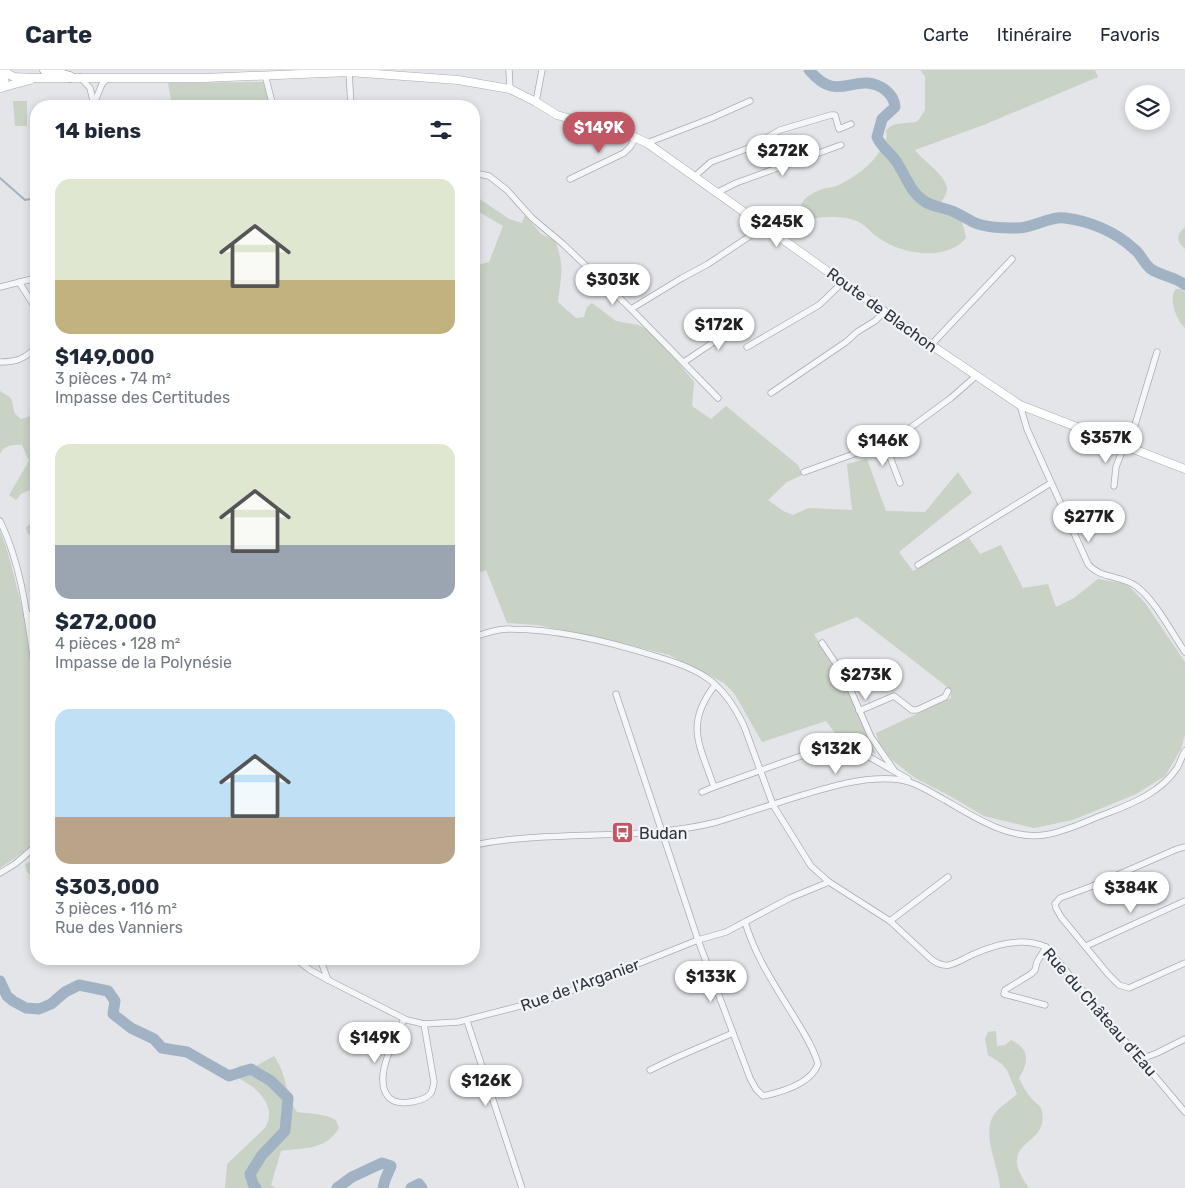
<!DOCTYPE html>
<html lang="fr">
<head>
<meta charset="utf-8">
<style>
	body { margin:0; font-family:Rubik,sans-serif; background:#f6f6f7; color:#1f2937; height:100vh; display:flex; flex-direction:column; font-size:19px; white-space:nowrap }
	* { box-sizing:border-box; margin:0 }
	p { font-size:16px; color:#747a83 }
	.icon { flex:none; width:28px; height:28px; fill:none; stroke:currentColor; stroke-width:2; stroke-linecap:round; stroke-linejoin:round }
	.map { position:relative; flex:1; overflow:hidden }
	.sheet { position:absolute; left:30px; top:30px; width:450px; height:865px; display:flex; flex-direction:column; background:#fff; border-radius:20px; box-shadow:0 2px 8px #0003 }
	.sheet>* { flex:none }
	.buttons { position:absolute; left:1125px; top:15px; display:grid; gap:10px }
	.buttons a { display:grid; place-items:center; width:45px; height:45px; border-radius:50%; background:#fff; box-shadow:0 2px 8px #0003; font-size:25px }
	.price { position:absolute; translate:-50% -42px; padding:0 11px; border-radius:18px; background:#fff; color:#222; font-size:16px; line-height:32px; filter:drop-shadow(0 1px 2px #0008) }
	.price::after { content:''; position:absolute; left:50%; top:30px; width:15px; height:11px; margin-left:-8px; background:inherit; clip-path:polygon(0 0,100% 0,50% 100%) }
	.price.on { background:#bf5764; color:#fff }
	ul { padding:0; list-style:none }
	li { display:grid; align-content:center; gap:10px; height:265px; padding:0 25px }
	li span { display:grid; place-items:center; height:155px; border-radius:15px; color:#555 }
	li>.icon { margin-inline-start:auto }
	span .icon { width:90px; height:90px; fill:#fffc; stroke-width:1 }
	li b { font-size:21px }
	h2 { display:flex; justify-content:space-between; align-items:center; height:60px; padding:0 25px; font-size:21px }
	header { display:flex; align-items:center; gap:30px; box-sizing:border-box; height:70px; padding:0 25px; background:#fff; border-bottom:1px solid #e0e1e3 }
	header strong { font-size:24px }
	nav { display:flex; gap:28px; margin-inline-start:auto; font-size:18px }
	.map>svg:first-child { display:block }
	.green { fill:#c8d2c5 }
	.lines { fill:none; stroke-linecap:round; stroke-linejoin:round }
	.stream { stroke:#a2b2c5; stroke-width:2 }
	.river { stroke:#a2b2c5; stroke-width:11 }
	.street-casing { stroke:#a9acb3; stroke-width:7 }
	.secondary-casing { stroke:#a9acb3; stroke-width:9 }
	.primary-casing { stroke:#a4aab4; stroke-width:10 }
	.highway-casing { stroke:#8c939e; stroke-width:11 }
	.street { stroke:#f5f6f8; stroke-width:5.5 }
	.secondary { stroke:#fff; stroke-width:8 }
	.primary { stroke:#fff; stroke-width:9 }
	.highway { stroke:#fff; stroke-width:10 }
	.labels { text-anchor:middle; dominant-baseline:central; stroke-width:4.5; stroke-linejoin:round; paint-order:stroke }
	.street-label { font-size:16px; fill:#2d333f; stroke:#f2f4f7 }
	.poi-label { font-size:16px; fill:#2d333f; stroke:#f2f4f7; text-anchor:start }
</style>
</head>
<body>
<header>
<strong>Carte</strong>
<nav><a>Carte</a><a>Itinéraire</a><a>Favoris</a></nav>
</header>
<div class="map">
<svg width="1185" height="1118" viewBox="0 0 1185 1118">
	<rect width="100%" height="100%" fill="#e3e5e9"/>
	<g class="green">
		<path d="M920,0H1095L1098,7L986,54L915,80C922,90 948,107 947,119C947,124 943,129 940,134L943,141L962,151L966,168C947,191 905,185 882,170C872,165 865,153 854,150C841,146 825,146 812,149C808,151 807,153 802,152L799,150C796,132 809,123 826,118C831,117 836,117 841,114C857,105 872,95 881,79C885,72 888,69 886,61C894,50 906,55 918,51L925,40V6Z"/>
		<polygon points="263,12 270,36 172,36 168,13"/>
		<polygon points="13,31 27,31 27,56 15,56"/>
		<path d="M474,125L509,149L522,153L525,145L541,164L555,170C565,198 561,204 558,232L576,248L584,247L587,237L592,233L616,251L638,255L651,261L661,271L694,312L692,336L711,349L726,336L798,395L802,405L787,412L768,430L783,441L793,445L808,438L852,440L847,394L867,389L886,441L925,442L958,402L972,423L899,482L913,501L969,468L980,484L1001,475L1023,518L1048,514L1056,537L1074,528L1098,509L1127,514L1145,533L1185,592V665L1181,679L1165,706L1136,724L1073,750L1034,758L984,746L950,726L915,708L892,690L879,673L876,663L951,628L950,619L857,547L814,564L846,617L876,684L837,666L826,651L762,672L734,623L724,613L669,585L606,569L537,555L507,553L486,500L474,505V196L489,192L503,156L474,139Z"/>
		<path d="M1185,157V179C1176,171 1176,165 1185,157Z"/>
		<path d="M1176,219H1180L1185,222V258C1176,250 1168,228 1176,219Z"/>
		<path d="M0,321L11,328L15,344L21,349L28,347L36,340V417L21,424L16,430L9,425L29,391L22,375C13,374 4,375 0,384Z"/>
		<polygon points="31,454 36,454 36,470 27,463 26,457"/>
		<polygon points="0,461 8,483 23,541 36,627 36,769 27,780 0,798"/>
		<polygon points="32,791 36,791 36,811 27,802 25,794"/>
		<path d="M996,961L997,976L1005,975L1011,970C1030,979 1029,992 1019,1008C1022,1015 1026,1022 1031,1028C1035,1033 1041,1035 1042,1042C1049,1078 993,1069 1029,1118H1000C999,1095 979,1062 996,1042C1002,1035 1011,1030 1017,1024L1007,1000L1002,994L988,985L985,969L988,962Z"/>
		<path d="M274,986C287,1004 286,1027 297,1042C311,1044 323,1043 336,1050L339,1058C325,1081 305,1077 281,1081L271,1115L276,1118H225L227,1094L265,1058C274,1043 267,1029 254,1018C247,1012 240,1011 235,1003L239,996L246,995L254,997Z"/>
	</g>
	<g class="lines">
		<polyline class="stream" points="0,108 25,130 30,129 36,124"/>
		<g class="river">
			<path d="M809,0C815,7 822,14 831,16C843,19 855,12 867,13C880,14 894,23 895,37L882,49L877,67C881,77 890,82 896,91C905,104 910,122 924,131C932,137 943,137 952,141C959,144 966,148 973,152C986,158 1003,158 1017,158C1034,158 1049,146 1065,148C1090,151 1116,162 1134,179C1141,184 1144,194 1151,199C1161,206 1176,207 1185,215"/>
			<polyline points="0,911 7,926 13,931 26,938 39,939 51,934 65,922 79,915 108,921 115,931 113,944 131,958 154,969 162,978 187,982 229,1006 251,999 271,1011 288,1028 285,1061 262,1085 250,1104 253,1114 256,1118"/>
			<polyline points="337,1118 352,1107 382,1093 391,1096 385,1110 383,1118"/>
			<polyline points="411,1118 419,1114 422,1118"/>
		</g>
		<defs>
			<g id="street">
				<polyline points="509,0 510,19"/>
				<polyline points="349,2 351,36"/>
				<polyline points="265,5 273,36"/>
				<polyline points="80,7 90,18 94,35"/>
				<polyline points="536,32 542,0"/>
				<polyline points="93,36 102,14 108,8"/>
				<polyline points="647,73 712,48 750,31"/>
				<polyline points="474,103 489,106 507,120 532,148 563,174 631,239 682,208 708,194 765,156"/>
				<polyline points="695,106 711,92 749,78 780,60 831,45 835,45 839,59 851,54"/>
				<polyline points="570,109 624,83 630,77 636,67"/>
				<polyline points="718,122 736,113 841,75"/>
				<polyline points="19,212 36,239"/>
				<polyline points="0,217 36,208"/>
				<polyline points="631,239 718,328"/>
				<polyline points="931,275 1012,189"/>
				<polyline points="747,277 819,235 843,212"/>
				<path d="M0,292C16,292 25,289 36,277"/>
				<polyline points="684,292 742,253"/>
				<polyline points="771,323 846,272 857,262 875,251 885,241"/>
				<path d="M1020,335L1027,359L1088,494C1100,509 1121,505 1136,516C1156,531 1171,562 1185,582"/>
				<polyline points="885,374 900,413"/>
				<polyline points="1128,378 1157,282"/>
				<polyline points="804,402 895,369 951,328 976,306"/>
				<polyline points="1114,416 1116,397 1124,376"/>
				<path d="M0,451C23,498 28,554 36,606"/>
				<polyline points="918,495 1051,413"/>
				<polyline points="27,546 36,542"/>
				<path d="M474,567C485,563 499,558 511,559C557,559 614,573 658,587C675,592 693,598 707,608C723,619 736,639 744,656L773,735L811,796L829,812L890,851L931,889C936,893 942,896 949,895C958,893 966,887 974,884C996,874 1023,867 1046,877L1185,1042"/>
				<polyline points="822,573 845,607 871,667 894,700"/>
				<path d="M715,615C684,655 700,675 714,717L829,676L840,674L850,676L908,709"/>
				<path d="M616,624L698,870L750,1008L756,1019L763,1026C782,1022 811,1014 818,994C813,976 802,960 793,945C774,914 756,888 745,852"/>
				<polyline points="859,641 894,626 912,640 917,640 945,627 948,621"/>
				<polyline points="702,722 714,717"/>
				<path d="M474,775C553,759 638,772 717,752C743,744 768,736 793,728C826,718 858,707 893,709C913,710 928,721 945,730C974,747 1009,770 1044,765C1066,762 1088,750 1108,743C1134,733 1161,722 1177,698C1180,693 1182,686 1185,681"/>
				<polyline points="1185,777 1177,779 1090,817 1060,828 1055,834 1056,838 1061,847 1108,904 1119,915 1129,918 1185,893"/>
				<polyline points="0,803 15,794 36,776"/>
				<polyline points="890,851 948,807"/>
				<polyline points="1086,876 1185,831"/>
				<polyline points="296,889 310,900 328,910 407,950 424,954 458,952 555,927 698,870 726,862 790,828 829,812"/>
				<polyline points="320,889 328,910"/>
				<polyline points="1045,935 1004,924 1005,920 1031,904 1035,900 1037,892 1046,877"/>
				<path d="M404,949C397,966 381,993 383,1012C383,1020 387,1028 394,1031C404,1035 425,1031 431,1023C433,1020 433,1016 434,1012L424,954"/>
				<polyline points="467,951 522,1118"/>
				<polyline points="1141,989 1157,983 1185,969"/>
				<polyline points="650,1000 675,988 733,963"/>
			</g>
			<g id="secondary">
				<polyline points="3,1 14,7 34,8 204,8 349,2 458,10 510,19 536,32 557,45 587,54 621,61 647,73 934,277 1020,335 1185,399"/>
				<polyline points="0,18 30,10"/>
			</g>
			<polyline id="primary" points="0,18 4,10 2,0"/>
			<polyline id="highway" points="45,0 70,7"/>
		</defs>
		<use href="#street" class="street-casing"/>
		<use href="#secondary" class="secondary-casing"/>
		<use href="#primary" class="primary-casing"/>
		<use href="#highway" class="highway-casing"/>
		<use href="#street" class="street"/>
		<use href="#secondary" class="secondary"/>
		<use href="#primary" class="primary"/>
		<use href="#highway" class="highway"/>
	</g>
	<defs>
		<symbol id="bus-square" viewBox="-11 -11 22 22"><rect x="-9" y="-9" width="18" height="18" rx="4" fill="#bf5764" stroke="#f2f4f7"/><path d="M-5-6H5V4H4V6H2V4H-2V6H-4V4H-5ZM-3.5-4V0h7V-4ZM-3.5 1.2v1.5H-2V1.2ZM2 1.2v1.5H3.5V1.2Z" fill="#fff"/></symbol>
	</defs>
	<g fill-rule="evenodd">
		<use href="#bus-square" x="610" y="750" width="25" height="25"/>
	</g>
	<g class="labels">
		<g class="street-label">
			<text transform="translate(882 240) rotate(36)">Route de Blachon</text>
			<text transform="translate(580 915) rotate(-20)">Rue de l'Arganier</text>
			<text transform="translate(1100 942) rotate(49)">Rue du Château d'Eau</text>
		</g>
		<g class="poi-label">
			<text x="639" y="763">Budan</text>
		</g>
	</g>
</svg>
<div class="buttons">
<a><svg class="icon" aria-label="layers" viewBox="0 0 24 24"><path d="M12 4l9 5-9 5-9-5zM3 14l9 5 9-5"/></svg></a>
</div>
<b class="price on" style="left:599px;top:84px">$149K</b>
<b class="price" style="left:783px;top:107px">$272K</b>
<b class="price" style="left:777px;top:178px">$245K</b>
<b class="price" style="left:613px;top:236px">$303K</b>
<b class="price" style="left:719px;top:281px">$172K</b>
<b class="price" style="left:1106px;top:394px">$357K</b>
<b class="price" style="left:883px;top:397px">$146K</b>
<b class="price" style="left:1089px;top:473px">$277K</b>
<b class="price" style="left:866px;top:631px">$273K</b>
<b class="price" style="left:836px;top:705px">$132K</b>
<b class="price" style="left:1131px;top:844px">$384K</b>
<b class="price" style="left:711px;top:933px">$133K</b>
<b class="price" style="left:375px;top:994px">$149K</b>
<b class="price" style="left:486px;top:1037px">$126K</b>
<section class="sheet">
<h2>14 biens<svg class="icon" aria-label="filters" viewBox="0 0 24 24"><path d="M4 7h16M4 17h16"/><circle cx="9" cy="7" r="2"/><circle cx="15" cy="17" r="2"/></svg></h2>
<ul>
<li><span style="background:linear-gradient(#dfe7d0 65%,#c2b280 0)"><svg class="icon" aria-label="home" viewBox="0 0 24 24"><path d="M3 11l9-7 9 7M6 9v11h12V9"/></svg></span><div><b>$149,000</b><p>3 pièces · 74 m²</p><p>Impasse des Certitudes</p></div></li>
<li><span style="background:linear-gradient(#dfe7d0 65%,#9aa5b1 0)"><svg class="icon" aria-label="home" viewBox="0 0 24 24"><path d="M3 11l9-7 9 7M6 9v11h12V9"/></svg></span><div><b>$272,000</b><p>4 pièces · 128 m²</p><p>Impasse de la Polynésie</p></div></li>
<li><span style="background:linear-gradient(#bfe0f5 70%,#b9a48a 0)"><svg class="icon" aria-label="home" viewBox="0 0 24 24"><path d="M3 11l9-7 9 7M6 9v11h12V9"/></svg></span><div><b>$303,000</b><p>3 pièces · 116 m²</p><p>Rue des Vanniers</p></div></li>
</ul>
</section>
</div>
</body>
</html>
